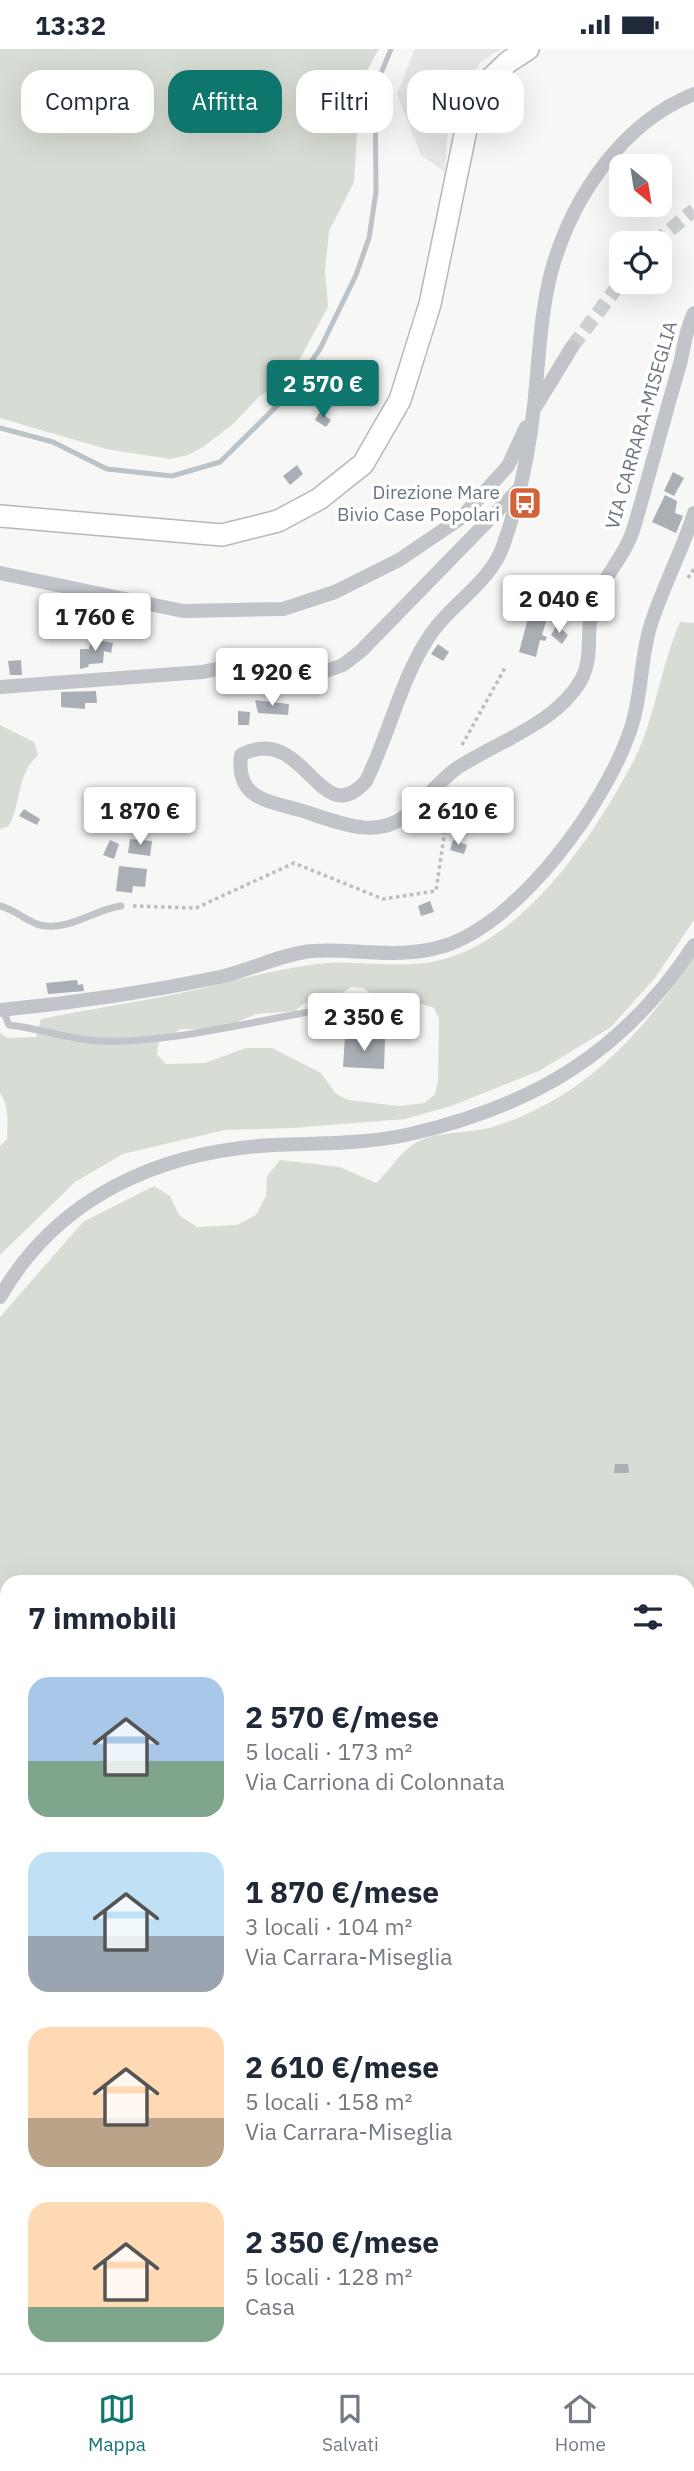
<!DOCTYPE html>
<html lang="it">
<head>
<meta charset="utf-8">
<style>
	body { margin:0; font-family:"IBM Plex Sans",sans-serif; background:#f2f2f3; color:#1f2937; height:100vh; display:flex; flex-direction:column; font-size:26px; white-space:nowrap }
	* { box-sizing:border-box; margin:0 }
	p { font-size:23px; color:#747a83 }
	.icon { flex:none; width:38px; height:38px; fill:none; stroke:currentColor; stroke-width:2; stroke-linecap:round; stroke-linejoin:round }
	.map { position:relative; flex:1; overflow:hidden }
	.details { position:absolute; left:0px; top:1526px; width:695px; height:798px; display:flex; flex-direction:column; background:#fff; border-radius:21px 21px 0 0; box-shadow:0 7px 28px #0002 }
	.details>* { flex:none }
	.guide { position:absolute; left:21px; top:21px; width:653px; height:63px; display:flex; gap:14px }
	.needle { width:46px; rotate:150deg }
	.fabs { position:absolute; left:609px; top:105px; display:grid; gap:14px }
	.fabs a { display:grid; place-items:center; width:63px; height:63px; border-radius:14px; background:#fff; box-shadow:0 7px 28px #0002; font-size:35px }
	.price { position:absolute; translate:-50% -60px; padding:0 16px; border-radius:7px; background:#fff; color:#222; font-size:23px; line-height:46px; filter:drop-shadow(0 2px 4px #0008) }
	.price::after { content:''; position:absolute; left:50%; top:42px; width:21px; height:16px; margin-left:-10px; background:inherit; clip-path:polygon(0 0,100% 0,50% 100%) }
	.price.current { background:#0f766e; color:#fff }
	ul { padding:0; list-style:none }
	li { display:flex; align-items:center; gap:21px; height:175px; padding:0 28px }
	li span { display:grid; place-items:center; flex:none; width:196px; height:140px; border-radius:21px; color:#555 }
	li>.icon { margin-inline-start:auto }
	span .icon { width:84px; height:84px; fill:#fffc; stroke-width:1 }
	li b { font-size:30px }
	h2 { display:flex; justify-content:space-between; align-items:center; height:84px; padding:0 28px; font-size:30px }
	.tag { padding:0 24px; border-radius:21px; background:#fff; box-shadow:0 7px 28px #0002; font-size:24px; line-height:63px }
	.tag.current { background:#0f766e; color:#fff }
	.status { display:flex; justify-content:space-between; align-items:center; height:49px; padding:0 35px; background:#fff; direction:ltr }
	.status svg { height:19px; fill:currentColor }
	.tab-bar { display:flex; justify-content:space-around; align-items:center; height:98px; border-top:2px solid #e0e1e3; background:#fff; font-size:19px; color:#747a83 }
	.tab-bar a { display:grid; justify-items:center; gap:4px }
	.tab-bar .current { color:#0f766e }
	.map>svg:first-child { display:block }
	.built { fill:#e5e6e5 }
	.green { fill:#d7dcd4; fill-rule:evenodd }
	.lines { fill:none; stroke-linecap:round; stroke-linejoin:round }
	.stream { stroke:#bac3c8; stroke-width:5 }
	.building { fill:#a9afb5 }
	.street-tunnel { stroke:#ccd0d3; stroke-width:14; stroke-dasharray:14 7; stroke-linecap:butt }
	.secondary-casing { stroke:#b4b8bc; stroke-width:24 }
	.path { stroke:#bbbdc0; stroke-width:3.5; stroke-dasharray:3.5 3.5; stroke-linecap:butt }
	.lane { stroke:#c1c4c8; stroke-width:7 }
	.street { stroke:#c1c4c8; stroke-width:14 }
	.secondary { stroke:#fff; stroke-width:21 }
	.labels { text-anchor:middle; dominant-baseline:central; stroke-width:7; stroke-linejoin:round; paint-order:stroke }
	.street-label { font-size:19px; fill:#697683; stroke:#fff }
	.poi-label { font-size:19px; fill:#697683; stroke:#fff; text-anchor:end }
</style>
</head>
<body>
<div class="status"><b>13:32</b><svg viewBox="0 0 49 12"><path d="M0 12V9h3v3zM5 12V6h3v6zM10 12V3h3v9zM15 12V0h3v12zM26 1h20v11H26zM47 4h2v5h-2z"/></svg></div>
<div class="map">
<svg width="694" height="2324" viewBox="0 0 694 2324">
	<rect width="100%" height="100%" fill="#f7f7f5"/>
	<polygon class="built" points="415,0 501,0 481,12 462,40 448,80 445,123 421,106 397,45"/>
	<g class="green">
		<polygon points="0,0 379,0 360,34 354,133 329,182 325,221 328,258 292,324 259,348 233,375 203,398 188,406 170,410 106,400 0,369"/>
		<path d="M680,573L694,574V871L655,929L611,978L539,1022L451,1057L405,1070L292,1079L225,1081L123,1105L75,1133L0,1206V1097L7,1090C7,1075 10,1057 0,1044V984L8,989L36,988L41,970C86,961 131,954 176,945C221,936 265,922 310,916C352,909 395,921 437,912C524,893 597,783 635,709C655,669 661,616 680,573ZM351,938L364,939L383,956L422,955L434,959L439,970L438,1032L435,1045L425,1054L399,1057L348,1051L336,1045L321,1024L272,999H246L205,1014L166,1015L157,1005L159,992L181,980H207L233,975L256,965L295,962L304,954L330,952Z"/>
		<path d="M0,676L34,693L38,706C16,726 22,752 9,777L0,780Z"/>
		<path d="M694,908V2324H172L169,2317H688V1533H7V1836L0,1840V1268L83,1173L154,1137L170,1147L179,1166L197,1178L237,1176L256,1166L266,1147L267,1127L280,1111L340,1118L376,1134C391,1120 399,1104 417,1093C436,1083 464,1084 485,1080C496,1078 509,1072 520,1068C598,1035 647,976 694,908Z"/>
	</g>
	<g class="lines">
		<polyline class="stream" points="0,379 53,393 107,420 172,427 220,413 287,347 320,300 356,226 369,189 376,143 375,39 391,0"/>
	</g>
	<g class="building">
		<polygon points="355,328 365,339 353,351 342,343"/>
		<polygon points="320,363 331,371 326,378 315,371"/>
		<polygon points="297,416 303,425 290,436 283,427"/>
		<polygon points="673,423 684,429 674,447 664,442"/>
		<polygon points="665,446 677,452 675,464 683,467 676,484 652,473"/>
		<polygon points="530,562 548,566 542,586 547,588 545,592 540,591 536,608 519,603"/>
		<polygon points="557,576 568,586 562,595 551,586"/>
		<polygon points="91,590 113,594 111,604 104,602 103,614 89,615 88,618 80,620 80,600 89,600"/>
		<polygon points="438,595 449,603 443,612 431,605"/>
		<polygon points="21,611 22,626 10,626 8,612"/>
		<polygon points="96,642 97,654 85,654 85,660 61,658 61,643"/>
		<polygon points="255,651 289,655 288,666 258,664"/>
		<polygon points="238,662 250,663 249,676 238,676"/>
		<polygon points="24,760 40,770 37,776 19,767"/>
		<polygon points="130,790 152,792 150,807 128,804"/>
		<polygon points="110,791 119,795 114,810 103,806"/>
		<polygon points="453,791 467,796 464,805 450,801"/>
		<polygon points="119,817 147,820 145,838 133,837 132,844 116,842"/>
		<polygon points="430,852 434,863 421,867 418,857"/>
		<polygon points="77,931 78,936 83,935 84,942 48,945 46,934"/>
		<polygon points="345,988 385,989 384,1020 343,1018"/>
		<polygon points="615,1415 628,1415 629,1424 614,1424"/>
	</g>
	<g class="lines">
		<g class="street-tunnel">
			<polyline points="654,194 694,161"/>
			<polyline points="572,298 621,233"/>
		</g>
		<defs>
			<polyline id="secondary" points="0,467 222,486 278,472 319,450 363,415 400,351 430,255 468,71 484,36 508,13 528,0"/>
		</defs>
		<use href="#secondary" class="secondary-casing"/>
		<g class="path">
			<polyline points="688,529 694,520"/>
			<polyline points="462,696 505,619"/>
			<polyline points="133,857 196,859 294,814 383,850 436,842 449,753 457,741"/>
		</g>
		<g class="lane">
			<path d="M0,857C16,861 27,873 40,876C68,883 95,860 121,857"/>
			<path d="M3,961L9,976C36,979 63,988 88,991C149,998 246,974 309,963L325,970L333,978"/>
			<polyline points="0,1881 7,1878"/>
			<polyline points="0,1964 7,1958"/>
			<polyline points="0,2085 7,2085"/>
			<polyline points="0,2159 7,2155"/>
			<polyline points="0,2281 7,2282"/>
			<polyline points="95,2324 107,2317"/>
		</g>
		<g class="street">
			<path d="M694,45C622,74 573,147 552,220C540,264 539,312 534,357C529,404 519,452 503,497C490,535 447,557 427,591C401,631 388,688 366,732C319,785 305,672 241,706C236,747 262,751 296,760C332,770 373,793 407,766C424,752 439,732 457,719C497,693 557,674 581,631C595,606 584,578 594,553C604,527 626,506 634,478C650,424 664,369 680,315C684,298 686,279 694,264"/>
			<polyline points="536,357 572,298"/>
			<polyline points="0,524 183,562 283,560 335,543 399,511 461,469 508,417 526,378"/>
			<polyline points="0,638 202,623 239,616 315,626 343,616 361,602 519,440"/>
			<path d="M0,961C73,954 148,943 220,928C250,921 282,905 312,902C358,899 397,911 444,897C520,873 605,755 630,682C642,648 640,612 650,578C662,539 682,503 694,464"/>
			<path d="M0,1248C58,1147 161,1102 274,1096C318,1094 363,1095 406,1086C531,1058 623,1005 694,896"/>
		</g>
		<use href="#secondary" class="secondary"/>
	</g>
	<defs>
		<symbol id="bus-square" viewBox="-11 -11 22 22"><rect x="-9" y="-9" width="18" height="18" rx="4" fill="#d46238" stroke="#fff"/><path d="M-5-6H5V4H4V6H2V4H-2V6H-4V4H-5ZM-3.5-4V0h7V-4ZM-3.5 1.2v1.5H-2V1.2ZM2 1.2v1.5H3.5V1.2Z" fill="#fff"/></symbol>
	</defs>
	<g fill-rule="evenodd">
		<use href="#bus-square" x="506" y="435" width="38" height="38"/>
	</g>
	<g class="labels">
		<g class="street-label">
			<text transform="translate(641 376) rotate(-74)">VIA CARRARA-MISEGLIA</text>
		</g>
		<g class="poi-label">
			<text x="500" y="443">Direzione Mare<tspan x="500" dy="22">Bivio Case Popolari</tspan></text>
		</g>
	</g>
</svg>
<div class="fabs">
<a><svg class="needle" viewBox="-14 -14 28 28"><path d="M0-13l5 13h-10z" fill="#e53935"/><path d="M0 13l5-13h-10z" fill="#747a83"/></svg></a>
<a><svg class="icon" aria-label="locate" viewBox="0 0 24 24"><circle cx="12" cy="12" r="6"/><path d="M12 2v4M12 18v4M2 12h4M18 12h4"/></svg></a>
</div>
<b class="price current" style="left:323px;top:371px">2 570 €</b>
<b class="price" style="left:559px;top:586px">2 040 €</b>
<b class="price" style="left:95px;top:604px">1 760 €</b>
<b class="price" style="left:272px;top:659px">1 920 €</b>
<b class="price" style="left:140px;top:798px">1 870 €</b>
<b class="price" style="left:458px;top:798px">2 610 €</b>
<b class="price" style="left:364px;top:1004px">2 350 €</b>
<div class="guide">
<a class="tag">Compra</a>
<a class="tag current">Affitta</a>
<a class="tag">Filtri</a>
<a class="tag">Nuovo</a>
</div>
<section class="details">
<h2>7 immobili<svg class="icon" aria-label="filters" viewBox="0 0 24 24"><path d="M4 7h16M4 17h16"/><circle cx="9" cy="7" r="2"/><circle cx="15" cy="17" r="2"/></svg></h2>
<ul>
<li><span style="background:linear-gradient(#a9c7e8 60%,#7fa58c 0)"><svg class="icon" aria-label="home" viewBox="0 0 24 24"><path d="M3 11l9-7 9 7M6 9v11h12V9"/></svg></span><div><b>2 570 €/mese</b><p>5 locali · 173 m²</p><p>Via Carriona di Colonnata</p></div></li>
<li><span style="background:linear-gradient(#bfe0f5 60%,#9aa5b1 0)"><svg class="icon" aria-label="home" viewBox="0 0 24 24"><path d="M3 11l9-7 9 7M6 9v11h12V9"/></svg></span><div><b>1 870 €/mese</b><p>3 locali · 104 m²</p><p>Via Carrara-Miseglia</p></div></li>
<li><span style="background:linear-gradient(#ffd9b3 65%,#b9a48a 0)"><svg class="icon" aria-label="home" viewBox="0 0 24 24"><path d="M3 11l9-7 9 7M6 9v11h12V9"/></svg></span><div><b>2 610 €/mese</b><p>5 locali · 158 m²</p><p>Via Carrara-Miseglia</p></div></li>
<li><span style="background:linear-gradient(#ffd9b3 75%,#7fa58c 0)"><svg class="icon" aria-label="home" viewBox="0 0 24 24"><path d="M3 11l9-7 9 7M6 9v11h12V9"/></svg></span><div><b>2 350 €/mese</b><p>5 locali · 128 m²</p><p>Casa</p></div></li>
</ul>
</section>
</div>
<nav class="tab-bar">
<a class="current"><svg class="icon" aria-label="map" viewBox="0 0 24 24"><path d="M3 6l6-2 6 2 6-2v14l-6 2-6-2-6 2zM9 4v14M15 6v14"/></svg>Mappa</a>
<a><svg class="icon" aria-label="saved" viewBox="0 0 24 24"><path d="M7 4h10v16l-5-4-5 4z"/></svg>Salvati</a>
<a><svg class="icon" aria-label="home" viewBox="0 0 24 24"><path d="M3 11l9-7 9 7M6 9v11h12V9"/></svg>Home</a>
</nav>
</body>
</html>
